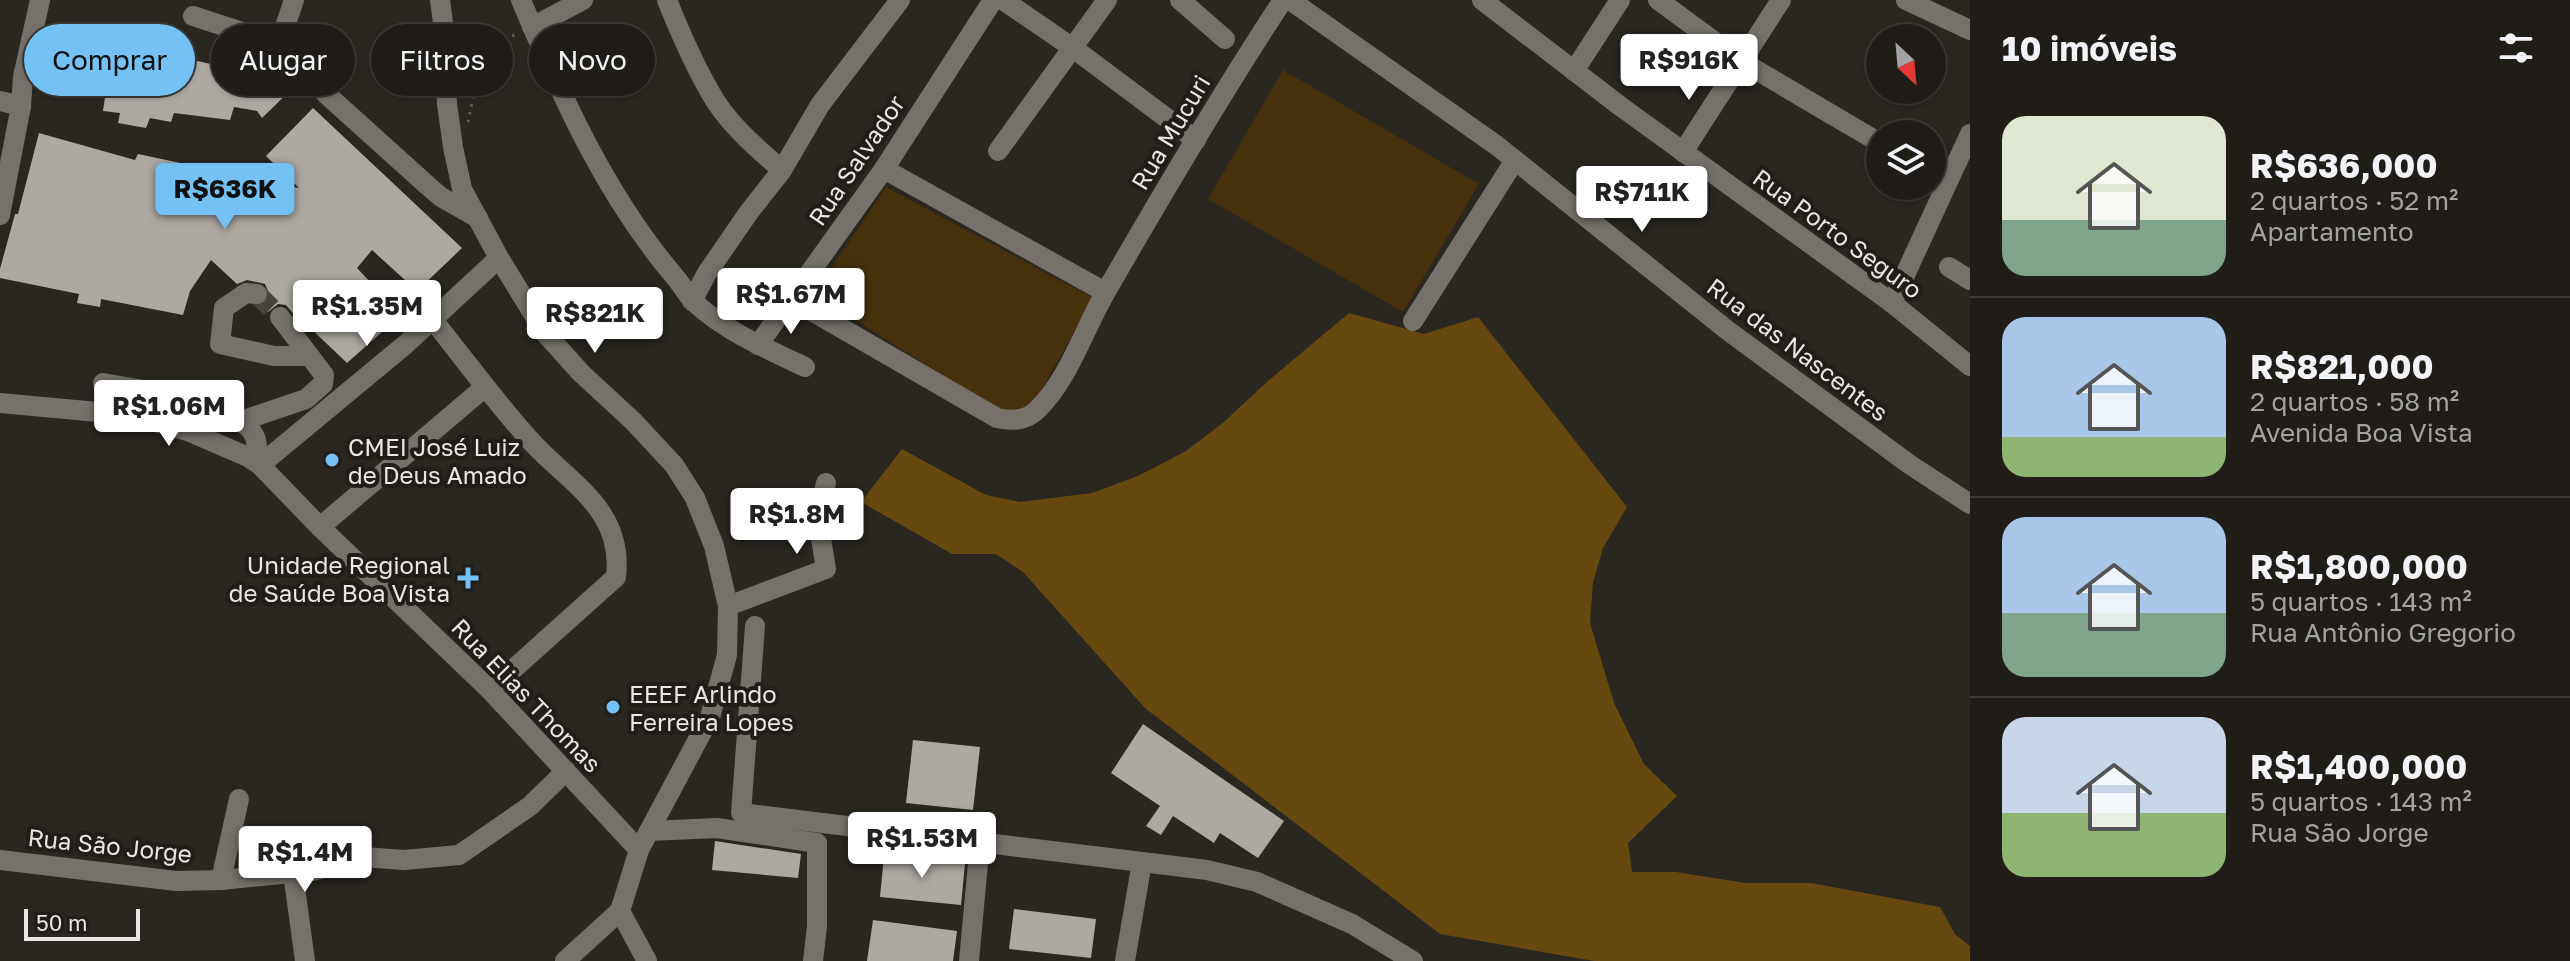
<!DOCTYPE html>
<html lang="pt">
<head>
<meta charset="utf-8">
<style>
	body { margin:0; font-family:"Golos Text",sans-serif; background:#2d2a26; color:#f1f3f6; height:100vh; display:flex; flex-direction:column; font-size:30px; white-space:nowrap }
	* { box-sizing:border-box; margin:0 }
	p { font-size:26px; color:#a2a2a2 }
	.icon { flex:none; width:44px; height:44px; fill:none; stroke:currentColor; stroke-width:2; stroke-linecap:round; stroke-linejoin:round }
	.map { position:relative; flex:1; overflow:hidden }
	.side { display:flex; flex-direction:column; background:#201d19; width:600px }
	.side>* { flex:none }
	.top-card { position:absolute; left:24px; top:24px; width:760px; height:72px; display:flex; gap:16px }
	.needle { width:52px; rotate:154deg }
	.controls { position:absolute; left:1866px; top:24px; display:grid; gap:16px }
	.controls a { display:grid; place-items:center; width:80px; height:80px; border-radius:50%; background:#201d19; box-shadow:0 2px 6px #0004,0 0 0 2px #3d3b38; font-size:40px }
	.scale { position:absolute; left:24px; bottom:20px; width:116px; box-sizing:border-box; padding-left:8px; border:4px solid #e9e6e3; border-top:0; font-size:22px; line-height:28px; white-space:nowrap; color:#e9e6e3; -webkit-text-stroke:6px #211d18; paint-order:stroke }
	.price { position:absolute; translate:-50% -68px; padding:0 18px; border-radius:8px; background:#fff; color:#222; font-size:26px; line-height:52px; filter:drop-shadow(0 2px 4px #0008) }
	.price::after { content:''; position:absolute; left:50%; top:48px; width:24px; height:18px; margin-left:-12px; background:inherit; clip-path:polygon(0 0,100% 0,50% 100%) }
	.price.on { background:#73c1f5; color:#111 }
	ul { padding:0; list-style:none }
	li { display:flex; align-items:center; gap:24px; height:200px; padding:0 32px }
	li+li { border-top:2px solid #3d3b38 }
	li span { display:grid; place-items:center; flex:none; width:224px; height:160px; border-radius:24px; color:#555 }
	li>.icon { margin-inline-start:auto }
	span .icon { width:96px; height:96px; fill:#fffc; stroke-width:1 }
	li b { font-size:34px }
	h2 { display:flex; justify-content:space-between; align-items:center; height:96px; padding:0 32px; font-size:34px }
	.pill { padding:0 28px; border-radius:36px; background:#201d19; box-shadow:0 2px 6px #0004,0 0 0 2px #3d3b38; font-size:28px; line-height:72px }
	.pill.on { background:#73c1f5; color:#111 }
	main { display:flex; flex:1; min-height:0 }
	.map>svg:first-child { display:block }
	.green { fill:#46310c }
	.forest { fill:#674910 }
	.building { fill:#ada9a2 }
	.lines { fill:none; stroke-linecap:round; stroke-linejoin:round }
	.minor-tunnel { stroke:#47443e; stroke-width:20; stroke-dasharray:20 10; stroke-linecap:butt }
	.path { stroke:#686560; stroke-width:3; stroke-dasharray:2 6; stroke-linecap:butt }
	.minor { stroke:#76726b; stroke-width:20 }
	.poi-dot { fill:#73c1f5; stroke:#211d18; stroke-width:3 }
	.labels { text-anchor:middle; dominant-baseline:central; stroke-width:8; stroke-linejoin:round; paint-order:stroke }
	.street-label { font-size:24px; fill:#e9e6e3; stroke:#211d18 }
	.poi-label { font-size:24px; fill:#e9e6e3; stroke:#211d18; text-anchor:start }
</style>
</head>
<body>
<main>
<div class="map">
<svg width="1970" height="961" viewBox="0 0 1970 961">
	<rect width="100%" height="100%" fill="#2a2721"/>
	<g class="green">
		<polygon points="1283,70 1479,184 1403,312 1208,199"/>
		<polygon points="886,187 1093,298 1022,425 814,294"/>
	</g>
	<polygon class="forest" points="1349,313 1424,334 1478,317 1627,507 1603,548 1593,582 1590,623 1614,703 1644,764 1677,796 1628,843 1632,872 1676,872 1746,883 1811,883 1940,907 1955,934 1970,946 1970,961 1594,961 1440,934 1145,708 1023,572 996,554 952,554 861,502 902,449 986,495 1020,502 1092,493 1138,476 1186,451 1224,422 1269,380"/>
	<g class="building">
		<polygon points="69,32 242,71 238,88 260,91 268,75 278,72 298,83 262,118 257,111 234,107 230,120 174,113 171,122 150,118 146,128 118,123 120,113 103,111 105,97 42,84 46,64 39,63 43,45 62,46"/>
		<polygon points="313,108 462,248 417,291 372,250 357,268 401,315 347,363 305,323 302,324 286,305 278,304 268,312 262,306 270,296 265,284 247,280 237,284 211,260 190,291 183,315 101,299 100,307 77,303 79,294 0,278 0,269 15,214 18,214 39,133 135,160 138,154 299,188 266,156"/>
		<polygon points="1143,724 1284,821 1258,858 1220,833 1214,843 1173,816 1161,835 1146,826 1160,806 1111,773"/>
		<polygon points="913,740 980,747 973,810 906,803"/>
		<polygon points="715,841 801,854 798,878 712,870"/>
		<polygon points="884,856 965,864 961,905 880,897"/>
		<polygon points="1014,909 1096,919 1091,958 1009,949"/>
		<polygon points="873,920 957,931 953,961 867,961"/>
	</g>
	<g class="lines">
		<polyline class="minor-tunnel" points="257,294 280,317"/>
		<polyline class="path" points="468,122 477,78 490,46 517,34"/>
		<g class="minor">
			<polyline points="440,0 443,23 447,104 453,147 462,189 499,258 545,333 581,373 633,421 674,465 695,498 714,546 728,606 727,655 710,717 639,850 620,911 565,961"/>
			<path d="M521,0C562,98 606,196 675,277C682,285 687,295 694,302C725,331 767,349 805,367"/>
			<path d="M667,0C681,35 696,70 716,102C733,128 759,150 782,170"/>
			<polyline points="1003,0 1073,48 1196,140"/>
			<polyline points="1180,0 1225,39"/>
			<polyline points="1290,0 1496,145 1727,330 1909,464 1970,504"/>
			<polyline points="1482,0 1620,106 1892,303 1970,366"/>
			<polyline points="1658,0 1741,61 1880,143"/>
			<polyline points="1906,0 1970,30"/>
			<polyline points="193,16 279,44 326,94 427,185 441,197 478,218"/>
			<polyline points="532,27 583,0"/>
			<polyline points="279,44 294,0"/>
			<polyline points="1574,71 1620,0"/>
			<polyline points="0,101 21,106"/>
			<polyline points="998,151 1107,0"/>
			<polyline points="1683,152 1781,0"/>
			<polyline points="884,169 1105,292"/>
			<polyline points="0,215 21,106 23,77 40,0"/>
			<polyline points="1949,267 1970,280"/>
			<polyline points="257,294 246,293 224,308 220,344 274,356 307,356"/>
			<path d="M791,299L997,418C1012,421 1026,421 1037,410C1070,378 1084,328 1108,288C1164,191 1221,94 1283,0"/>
			<polyline points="692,301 707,273 749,212 782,170 820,105 900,0"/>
			<polyline points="1892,303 1970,134"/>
			<path d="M433,320C465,360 495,401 529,439C568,483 624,508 616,577L490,690"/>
			<polyline points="1413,321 1515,160"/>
			<polyline points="758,345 884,169 993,0"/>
			<path d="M103,383C132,389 285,406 252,460"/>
			<polyline points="0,403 130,415 188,431 248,457 260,465 320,527 490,690 639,850"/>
			<polyline points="241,421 306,399 323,384 324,375 280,317"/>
			<polyline points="260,465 406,344 499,258"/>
			<polyline points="320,527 485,387"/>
			<polyline points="728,606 826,569 818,520 826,483"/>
			<polyline points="755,626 741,813 1142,862"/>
			<polyline points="649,831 717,828 817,843 817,926 813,961"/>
			<polyline points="0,860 176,881 221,880 312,871 363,857 404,860 459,855 530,806 566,771"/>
			<polyline points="293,873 305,961"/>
			<polyline points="221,880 239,799"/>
			<polyline points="620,911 647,961"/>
			<polyline points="969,961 980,842"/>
			<polyline points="1125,961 1142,862 1207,870 1257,882 1352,924 1413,961"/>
		</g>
	</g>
	<g class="poi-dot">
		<circle cx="332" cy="460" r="8"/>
		<path d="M464 566h8v8h8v8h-8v8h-8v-8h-8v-8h8z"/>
		<circle cx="613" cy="707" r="8"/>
	</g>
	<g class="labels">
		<g class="street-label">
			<text transform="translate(1170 132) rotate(-59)">Rua Mucuri</text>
			<text transform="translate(856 160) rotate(-56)">Rua Salvador</text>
			<text transform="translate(1838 233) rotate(36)">Rua Porto Seguro</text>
			<text transform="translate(1798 349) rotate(37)">Rua das Nascentes</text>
			<text transform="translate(527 695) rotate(46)">Rua Elias Thomas</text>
			<text transform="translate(110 845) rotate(6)">Rua São Jorge</text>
		</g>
		<g class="poi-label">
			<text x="348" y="446">CMEI José Luiz<tspan x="348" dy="28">de Deus Amado</tspan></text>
			<text x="450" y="564" text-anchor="end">Unidade Regional<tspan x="450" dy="28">de Saúde Boa Vista</tspan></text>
			<text x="629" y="693">EEEF Arlindo<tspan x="629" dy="28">Ferreira Lopes</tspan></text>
		</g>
	</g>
</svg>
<div class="controls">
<a><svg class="needle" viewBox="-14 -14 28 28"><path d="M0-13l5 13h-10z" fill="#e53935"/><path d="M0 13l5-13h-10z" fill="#a2a2a2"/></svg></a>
<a><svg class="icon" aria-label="layers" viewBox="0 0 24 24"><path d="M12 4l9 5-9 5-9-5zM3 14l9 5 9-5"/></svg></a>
</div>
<div class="scale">50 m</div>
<b class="price" style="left:1689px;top:102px">R$916K</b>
<b class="price on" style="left:225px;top:231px">R$636K</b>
<b class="price" style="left:1642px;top:234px">R$711K</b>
<b class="price" style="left:791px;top:336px">R$1.67M</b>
<b class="price" style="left:367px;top:348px">R$1.35M</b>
<b class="price" style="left:595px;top:355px">R$821K</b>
<b class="price" style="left:169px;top:448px">R$1.06M</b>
<b class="price" style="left:797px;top:556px">R$1.8M</b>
<b class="price" style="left:922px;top:880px">R$1.53M</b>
<b class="price" style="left:305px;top:894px">R$1.4M</b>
<div class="top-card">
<a class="pill on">Comprar</a>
<a class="pill">Alugar</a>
<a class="pill">Filtros</a>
<a class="pill">Novo</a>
</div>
</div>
<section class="side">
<h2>10 imóveis<svg class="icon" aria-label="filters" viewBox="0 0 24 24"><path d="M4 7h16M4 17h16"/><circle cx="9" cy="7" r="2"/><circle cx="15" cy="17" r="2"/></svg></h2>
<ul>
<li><span style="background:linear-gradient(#dfe7d0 65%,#7fa58c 0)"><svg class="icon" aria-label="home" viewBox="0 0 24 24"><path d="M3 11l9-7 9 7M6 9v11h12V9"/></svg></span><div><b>R$636,000</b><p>2 quartos · 52 m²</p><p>Apartamento</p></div></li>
<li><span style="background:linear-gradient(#a9c7e8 75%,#8fb573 0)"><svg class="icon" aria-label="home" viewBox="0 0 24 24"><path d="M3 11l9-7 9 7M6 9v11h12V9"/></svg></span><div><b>R$821,000</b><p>2 quartos · 58 m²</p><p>Avenida Boa Vista</p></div></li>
<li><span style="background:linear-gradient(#a9c7e8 60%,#7fa58c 0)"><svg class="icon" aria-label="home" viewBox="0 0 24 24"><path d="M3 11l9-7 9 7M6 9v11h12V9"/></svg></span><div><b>R$1,800,000</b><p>5 quartos · 143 m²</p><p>Rua Antônio Gregorio</p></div></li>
<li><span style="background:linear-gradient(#c9d6e8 60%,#8fb573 0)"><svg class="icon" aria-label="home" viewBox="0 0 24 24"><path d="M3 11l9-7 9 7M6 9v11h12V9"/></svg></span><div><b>R$1,400,000</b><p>5 quartos · 143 m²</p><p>Rua São Jorge</p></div></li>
</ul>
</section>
</main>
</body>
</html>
